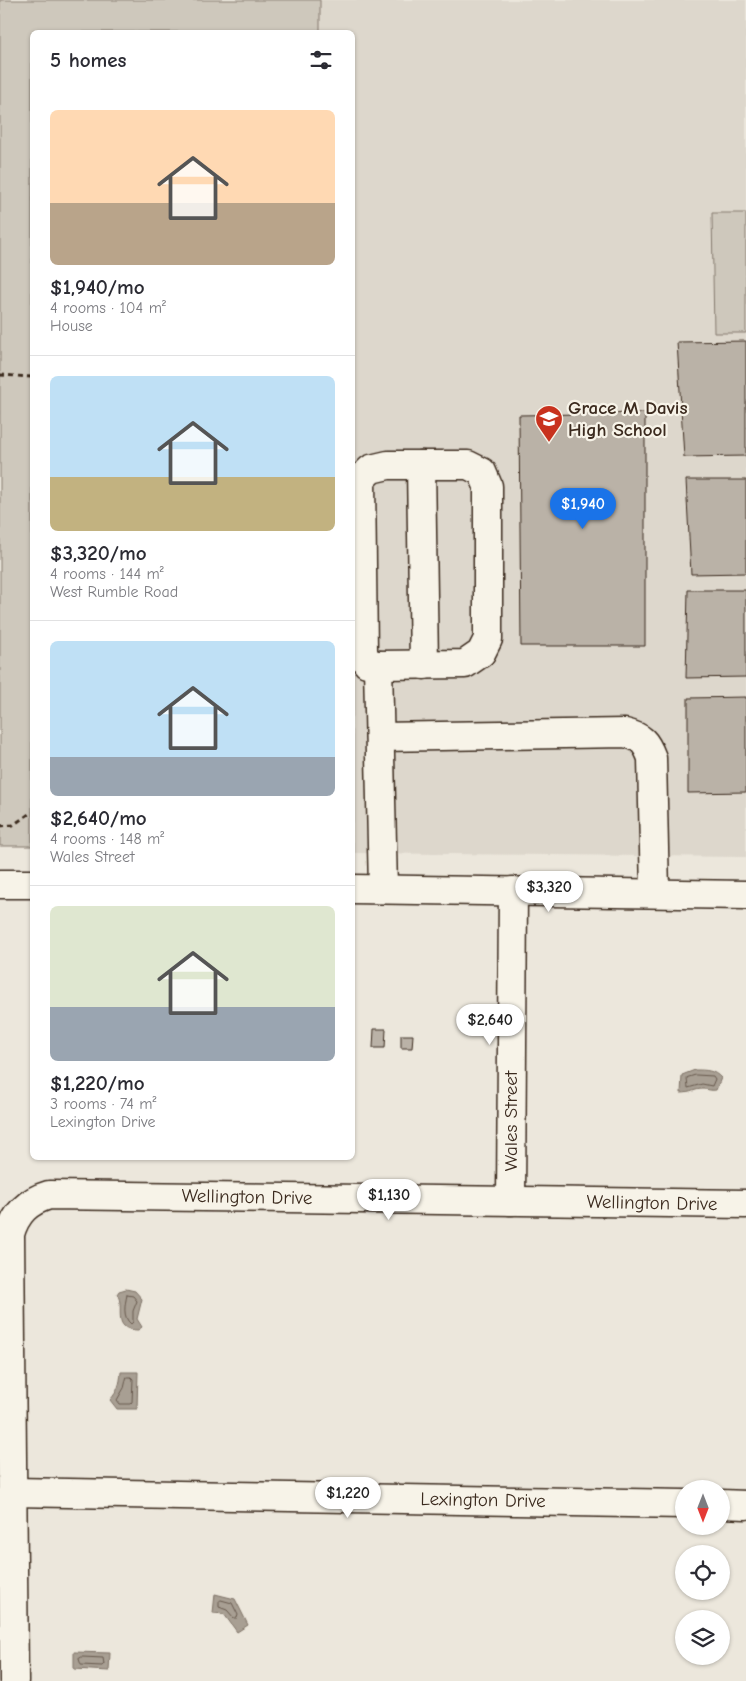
<!DOCTYPE html>
<html lang="en">
<head>
<meta charset="utf-8">
<style>
	body { margin:0; font-family:"Comic Neue",sans-serif; background:#f2f2f3; color:#2b2b33; height:100vh; display:flex; flex-direction:column; font-size:19px; white-space:nowrap }
	* { box-sizing:border-box; margin:0 }
	p { font-size:16px; color:#7c7c81 }
	.icon { flex:none; width:28px; height:28px; fill:none; stroke:currentColor; stroke-width:2; stroke-linecap:round; stroke-linejoin:round }
	.map { position:relative; flex:1; overflow:hidden }
	.details { position:absolute; left:30px; top:30px; width:325px; height:1130px; display:flex; flex-direction:column; background:#fff; border-radius:8px; box-shadow:0 1px 4px #0004 }
	.details>* { flex:none }
	.needle { width:32px; rotate:180deg }
	.tools { position:absolute; left:675px; top:1480px; display:grid; gap:10px }
	.tools a { display:grid; place-items:center; width:55px; height:55px; border-radius:50%; background:#fff; box-shadow:0 1px 4px #0004; font-size:25px }
	.price { position:absolute; translate:-50% -42px; padding:0 11px; border-radius:18px; background:#fff; color:#222; font-size:16px; line-height:32px; filter:drop-shadow(0 1px 2px #0008) }
	.price::after { content:''; position:absolute; left:50%; top:30px; width:15px; height:11px; margin-left:-8px; background:inherit; clip-path:polygon(0 0,100% 0,50% 100%) }
	.price.selected { background:#1a73e8; color:#fff }
	ul { padding:0; list-style:none }
	li { display:grid; align-content:center; gap:10px; height:265px; padding:0 20px }
	li+li { border-top:1px solid #e1e1e2 }
	li span { display:grid; place-items:center; height:155px; border-radius:8px; color:#555 }
	li>.icon { margin-inline-start:auto }
	span .icon { width:90px; height:90px; fill:#fffc; stroke-width:1 }
	li b { font-size:21px }
	h2 { display:flex; justify-content:space-between; align-items:center; height:60px; padding:0 20px; font-size:21px }
	.map>svg:first-child { display:block }
	.built { fill:#ddd7cc }
	.green { fill:#cec8bc; stroke:#84796d }
	.water { fill:#a89f93; stroke:#7c7064 }
	.lines { fill:none; stroke-linecap:round; stroke-linejoin:round }
	.shore { stroke:#67594d; stroke-width:1 }
	.building { fill:#bab2a7; stroke:#3b2a1e }
	.minor-casing { stroke:#3b2a1e; stroke-width:31 }
	.path { stroke:#3b2a1e; stroke-width:3; stroke-dasharray:5 4; stroke-linecap:butt }
	.minor { stroke:#f7f3e8; stroke-width:28 }
	.labels { text-anchor:middle; dominant-baseline:central; stroke-width:4.5; stroke-linejoin:round; paint-order:stroke }
	.poi-label { font-size:19px; font-weight:bold; fill:#3b2a1e; stroke:#f7f3e8; text-anchor:start }
	.street-label { font-size:19px; fill:#3b2a1e; stroke:#f7f3e8 }
</style>
</head>
<body>
<div class="map">
<svg width="746" height="1681" viewBox="0 0 746 1681">
	<rect width="100%" height="100%" fill="#ece7dc"/>
	<filter id="ink" filterUnits="userSpaceOnUse"><feTurbulence type="fractalNoise" baseFrequency=".02" numOctaves="2"/><feDisplacementMap in="SourceGraphic" scale="10" xChannelSelector="R" yChannelSelector="G"/><feConvolveMatrix kernelMatrix="1 2 1 2 8 2 1 2 1" color-interpolation-filters="sRGB"/></filter>
	<g filter="url(#ink)">
		<polygon class="built" points="318,0 746,0 746,857 353,853 352,32 318,32"/>
		<g class="green">
			<polygon points="0,0 320,0 320,32 32,32 32,846 0,846"/>
			<polygon points="712,213 746,213 746,333 714,333"/>
		</g>
		<g class="water">
			<path d="M695,1070C706,1070 714,1070 721,1078L716,1090C710,1091 708,1089 703,1089C694,1089 692,1093 681,1093L682,1075Z"/>
			<path d="M126,1289L135,1291L142,1299L137,1319L142,1327L138,1330C110,1330 126,1307 117,1294L119,1291Z"/>
			<path d="M121,1372H138L137,1409H117L110,1400C118,1391 120,1384 121,1372Z"/>
			<polygon points="215,1594 235,1599 248,1625 237,1632 224,1614 213,1613"/>
			<polygon points="74,1652 110,1653 109,1671 74,1669"/>
		</g>
		<g class="lines">
			<g class="shore">
				<polygon points="696,1075 713,1076 715,1079 712,1086 702,1084 688,1088 687,1078"/>
				<path d="M127,1295L133,1296L137,1301L133,1311V1322L131,1324C122,1317 125,1304 127,1295Z"/>
				<polygon points="127,1377 131,1377 133,1379 132,1402 130,1404 120,1404 117,1400 124,1388"/>
				<polygon points="221,1600 232,1603 238,1615 237,1618 234,1618 227,1610 219,1607 219,1602"/>
				<polygon points="82,1657 103,1658 104,1664 102,1666 81,1665 79,1659"/>
			</g>
		</g>
		<g class="building">
			<polygon points="746,341 746,456 684,457 677,342"/>
			<polygon points="645,413 645,646 521,646 519,415"/>
			<polygon points="686,480 746,480 746,573 691,574"/>
			<polygon points="688,590 746,590 746,677 686,678"/>
			<polygon points="746,697 746,792 688,793 688,698"/>
			<polygon points="374,1029 386,1029 385,1048 373,1048"/>
			<polygon points="401,1035 413,1035 412,1048 401,1048"/>
		</g>
		<g class="lines">
			<defs>
				<g id="minor">
					<polygon points="388,465 468,465 482,472 488,486 488,639 481,653 465,664 378,665 367,663 363,652 361,479 371,469"/>
					<polyline points="421,465 424,665"/>
					<polyline points="378,665 383,889"/>
					<path d="M380,737L625,733C642,737 646,742 652,758L655,893"/>
					<polyline points="0,884 32,884"/>
					<polyline points="352,889 746,895"/>
					<polyline points="511,1201 513,891"/>
					<polyline points="13,1492 684,1504"/>
					<polyline points="721,1504 746,1505"/>
					<path d="M14,1681L10,1234C16,1213 28,1201 49,1195L746,1204"/>
				</g>
			</defs>
			<use href="#minor" class="minor-casing"/>
			<g class="path">
				<polyline points="0,375 32,377"/>
				<polyline points="0,826 13,825 32,812"/>
			</g>
			<use href="#minor" class="minor"/>
		</g>
	</g>
	<defs>
		<symbol id="school-pin" viewBox="-11 -11 22 30"><path d="M0 17L-7.5 6A9.5 9.5 0 1 1 7.5 6Z" fill="#c8321e" stroke="#f7f3e8"/><path d="M0-5L7-2L0 1L-7-2ZM-4 1L0 2.5L4 1V4Q0 6-4 4Z" fill="#fff"/></symbol>
	</defs>
	<g fill-rule="evenodd">
		<use href="#school-pin" x="533" y="403" width="32" height="43"/>
	</g>
	<g class="labels">
		<g class="poi-label">
			<text x="568" y="408">Grace M Davis<tspan x="568" dy="22">High School</tspan></text>
		</g>
		<g class="street-label">
			<text transform="translate(511 1121) rotate(-90)">Wales Street</text>
			<text transform="translate(247 1197) rotate(1)">Wellington Drive</text>
			<text transform="translate(652 1203) rotate(1)">Wellington Drive</text>
			<text transform="translate(483 1500) rotate(1)">Lexington Drive</text>
		</g>
	</g>
</svg>
<div class="tools">
<a><svg class="needle" viewBox="-14 -14 28 28"><path d="M0-13l5 13h-10z" fill="#e53935"/><path d="M0 13l5-13h-10z" fill="#7c7c81"/></svg></a>
<a><svg class="icon" aria-label="locate" viewBox="0 0 24 24"><circle cx="12" cy="12" r="6"/><path d="M12 2v4M12 18v4M2 12h4M18 12h4"/></svg></a>
<a><svg class="icon" aria-label="layers" viewBox="0 0 24 24"><path d="M12 4l9 5-9 5-9-5zM3 14l9 5 9-5"/></svg></a>
</div>
<b class="price selected" style="left:583px;top:530px">$1,940</b>
<b class="price" style="left:549px;top:913px">$3,320</b>
<b class="price" style="left:490px;top:1046px">$2,640</b>
<b class="price" style="left:389px;top:1221px">$1,130</b>
<b class="price" style="left:348px;top:1519px">$1,220</b>
<section class="details">
<h2>5 homes<svg class="icon" aria-label="filters" viewBox="0 0 24 24"><path d="M4 7h16M4 17h16"/><circle cx="9" cy="7" r="2"/><circle cx="15" cy="17" r="2"/></svg></h2>
<ul>
<li><span style="background:linear-gradient(#ffd9b3 60%,#b9a48a 0)"><svg class="icon" aria-label="home" viewBox="0 0 24 24"><path d="M3 11l9-7 9 7M6 9v11h12V9"/></svg></span><div><b>$1,940/mo</b><p>4 rooms · 104 m²</p><p>House</p></div></li>
<li><span style="background:linear-gradient(#bfe0f5 65%,#c2b280 0)"><svg class="icon" aria-label="home" viewBox="0 0 24 24"><path d="M3 11l9-7 9 7M6 9v11h12V9"/></svg></span><div><b>$3,320/mo</b><p>4 rooms · 144 m²</p><p>West Rumble Road</p></div></li>
<li><span style="background:linear-gradient(#bfe0f5 75%,#9aa5b1 0)"><svg class="icon" aria-label="home" viewBox="0 0 24 24"><path d="M3 11l9-7 9 7M6 9v11h12V9"/></svg></span><div><b>$2,640/mo</b><p>4 rooms · 148 m²</p><p>Wales Street</p></div></li>
<li><span style="background:linear-gradient(#dfe7d0 65%,#9aa5b1 0)"><svg class="icon" aria-label="home" viewBox="0 0 24 24"><path d="M3 11l9-7 9 7M6 9v11h12V9"/></svg></span><div><b>$1,220/mo</b><p>3 rooms · 74 m²</p><p>Lexington Drive</p></div></li>
</ul>
</section>
</div>
</body>
</html>
